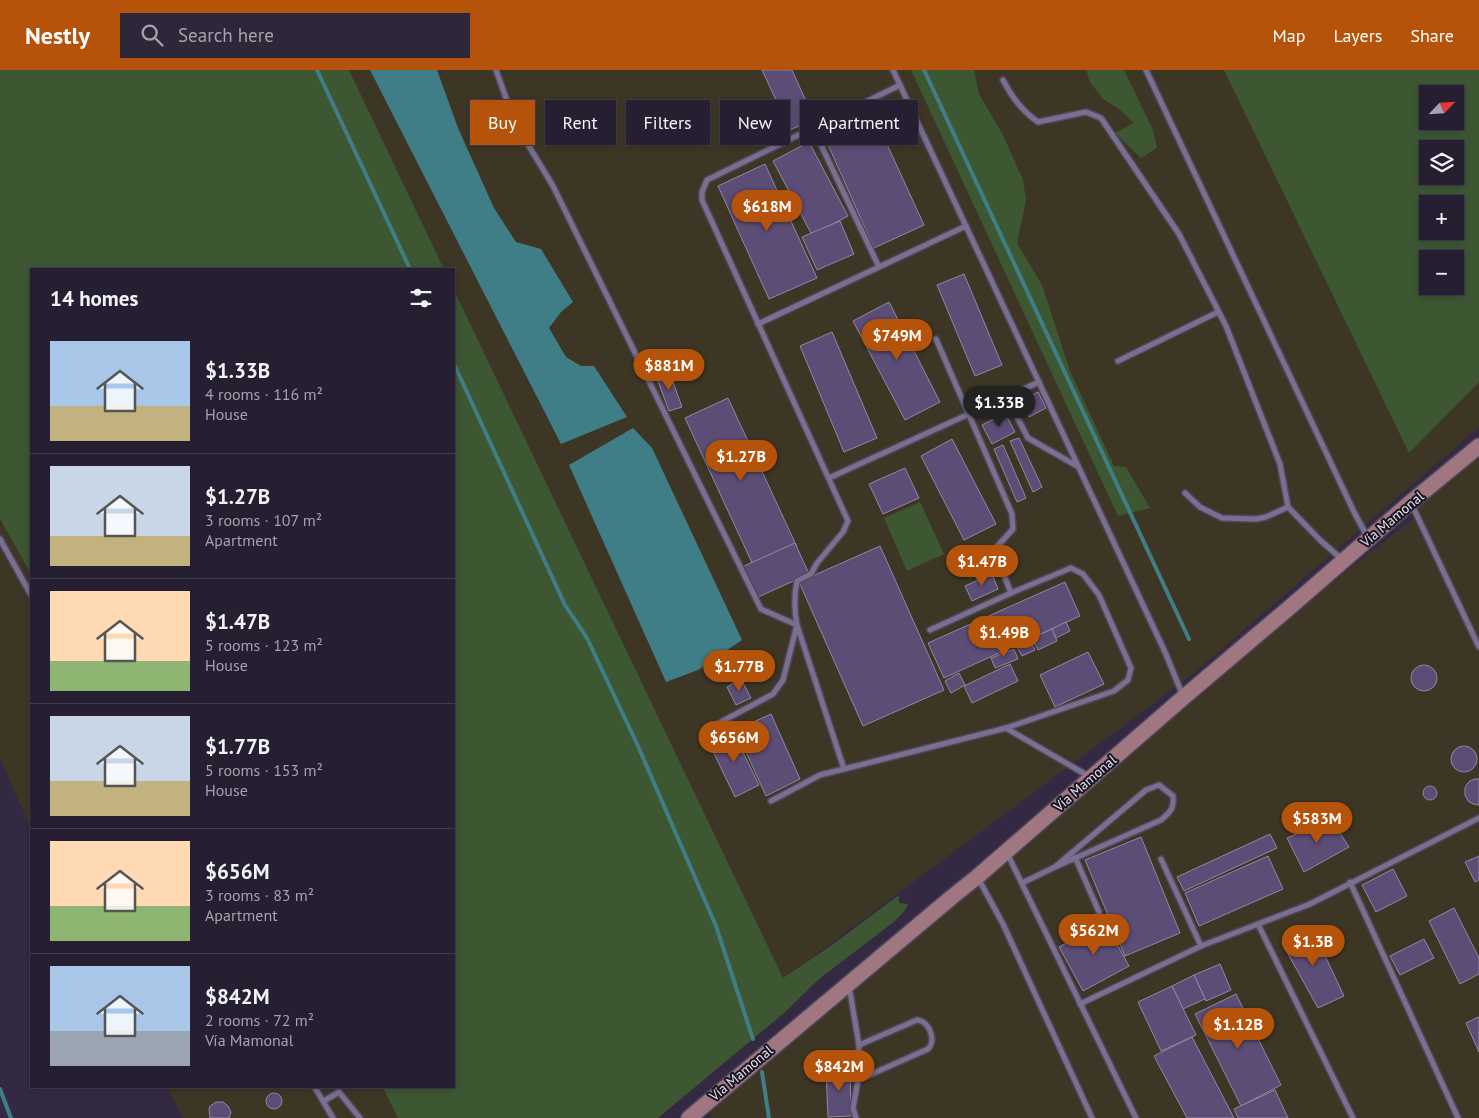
<!DOCTYPE html>
<html lang="en">
<head>
<meta charset="utf-8">
<style>
	body { margin:0; font-family:"PT Sans",sans-serif; background:#2e273a; color:#f1f3f6; height:100vh; display:flex; flex-direction:column; font-size:19px; white-space:nowrap }
	* { box-sizing:border-box; margin:0 }
	p { font-size:16px; color:#a4a2ac }
	.icon { flex:none; width:28px; height:28px; fill:none; stroke:currentColor; stroke-width:2; stroke-linecap:round; stroke-linejoin:round }
	.map { position:relative; flex:1; overflow:hidden }
	.sheet { position:absolute; left:30px; top:198px; width:425px; height:820px; display:flex; flex-direction:column; background:#261f32; border-radius:0px; box-shadow:0 2px 8px #0003,0 0 0 1px #423d4d }
	.sheet>* { flex:none }
	.guide { position:absolute; left:470px; top:30px; width:475px; height:45px; display:flex; gap:10px }
	.needle { width:32px; rotate:65deg }
	.buttons { position:absolute; left:1419px; top:15px; display:grid; gap:10px }
	.buttons a { display:grid; place-items:center; width:45px; height:45px; border-radius:0px; background:#261f32; box-shadow:0 2px 8px #0003,0 0 0 1px #423d4d; font-size:25px }
	.price { position:absolute; translate:-50% -42px; padding:0 11px; border-radius:18px; background:#b45309; color:#fff; font-size:16px; line-height:32px; filter:drop-shadow(0 1px 2px #0008) }
	.price::after { content:''; position:absolute; left:50%; top:30px; width:15px; height:11px; margin-left:-8px; background:inherit; clip-path:polygon(0 0,100% 0,50% 100%) }
	.price.active { background:#222; color:#fff }
	ul { padding:0; list-style:none }
	li { display:flex; align-items:center; gap:15px; height:125px; padding:0 20px }
	li+li { border-top:1px solid #423d4d }
	li span { display:grid; place-items:center; flex:none; width:140px; height:100px; border-radius:0px; color:#555 }
	li>.icon { margin-inline-start:auto }
	span .icon { width:60px; height:60px; fill:#fffc; stroke-width:1 }
	li b { font-size:21px }
	h2 { display:flex; justify-content:space-between; align-items:center; height:60px; padding:0 20px; font-size:21px }
	.pill { padding:0 18px; border-radius:0px; background:#261f32; box-shadow:0 2px 8px #0003,0 0 0 1px #423d4d; font-size:18px; line-height:45px }
	.pill.active { background:#b45309; color:#fff }
	header { display:flex; align-items:center; gap:30px; box-sizing:border-box; height:70px; padding:0 25px; background:#b45309; color:#fff }
	header strong { font-size:24px }
	nav { display:flex; gap:28px; margin-inline-start:auto; font-size:18px }
	.search { width:350px; height:45px; background:#2e273a; display:flex; align-items:center; gap:12px; box-sizing:border-box; padding:0 18px; border-radius:0px; color:#a4a2ac; font-size:19px }
	.map>svg:first-child { display:block }
	.industrial { fill:#3d3625; fill-rule:evenodd }
	.green { fill:#3d5733; fill-rule:evenodd }
	.water { fill:#3f7e86 }
	.lines { fill:none; stroke-linecap:round; stroke-linejoin:round }
	.stream { stroke:#3f7e86; stroke-width:4 }
	.building { fill:#5b4d75; stroke:#9287a7 }
	.lane-casing { stroke:#50475e; stroke-width:8 }
	.secondary-casing { stroke:#50475e; stroke-width:18 }
	.lane { stroke:#796f8e; stroke-width:5 }
	.secondary { stroke:#a07680; stroke-width:15 }
	.labels { text-anchor:middle; dominant-baseline:central; stroke-width:4; stroke-linejoin:round; paint-order:stroke }
	.street-label { font-size:14px; fill:#e7e2f3; stroke:#191520 }
</style>
</head>
<body>
<header>
<strong>Nestly</strong>
<div class="search"><svg class="icon" aria-label="search" viewBox="0 0 24 24"><circle cx="10" cy="10" r="6"/><path d="M15 15l6 6"/></svg>Search here</div>
<nav><a>Map</a><a>Layers</a><a>Share</a></nav>
</header>
<div class="map">
<svg width="1479" height="1048" viewBox="0 0 1479 1048">
	<rect width="100%" height="100%" fill="#332943"/>
	<g class="industrial">
		<path d="M349,0H1479V357L1193,604L783,909L454,220V199H444ZM1428,24H1455V51H1428ZM1428,79H1455V106H1428ZM1428,134H1455V161H1428ZM1428,189H1455V216H1428Z"/>
		<polygon points="1479,376 1479,1048 712,1048 707,1038 1184,627 1416,447 1411,432"/>
		<polygon points="0,449 31,504 31,759 0,687"/>
		<polygon points="166,1016 382,1016 398,1048 183,1048"/>
	</g>
	<g class="green">
		<polygon points="0,0 349,0 444,199 31,199 31,504 0,449"/>
		<polygon points="911,0 974,0 979,24 1003,65 1023,110 1026,130 1017,173 1042,215 1070,301 1114,396 1126,397 1150,438 1118,446"/>
		<polygon points="1086,0 1124,0 1153,60 1157,78 1141,88 1115,63 1134,53 1119,39 1103,29 1090,12"/>
		<path d="M1224,0H1479V312L1409,383ZM1428,24H1455V51H1428ZM1428,79H1455V106H1428ZM1428,134H1455V161H1428ZM1428,189H1455V216H1428Z"/>
		<polygon points="454,220 783,908 832,875 899,825 899,833 908,834 906,839 895,851 819,909 783,944 658,1048 398,1048 382,1016 454,1016"/>
		<polygon points="920,432 944,484 907,501 884,448"/>
	</g>
	<g class="water">
		<polygon points="370,0 437,0 458,58 494,138 516,172 541,179 573,232 561,242 549,258 566,287 581,296 594,296 627,347 561,374"/>
		<polygon points="633,358 652,378 742,570 698,600 666,612 569,395"/>
	</g>
	<g class="lines">
		<g class="stream">
			<polyline points="317,0 410,199"/>
			<polyline points="924,0 1189,569"/>
			<polyline points="454,294 565,535 587,568 638,676 716,856 753,969"/>
			<polyline points="762,1002 769,1048"/>
			<polyline points="0,1019 11,1048"/>
		</g>
	</g>
	<g class="building">
		<polygon points="762,0 792,0 814,49 790,60"/>
		<polygon points="874,46 924,155 874,178 825,68"/>
		<polygon points="809,72 848,146 812,165 773,91"/>
		<polygon points="765,94 817,208 769,229 718,116"/>
		<polygon points="840,151 854,184 817,200 802,167"/>
		<polygon points="964,204 1002,295 975,306 937,215"/>
		<polygon points="889,232 940,332 905,350 853,251"/>
		<polygon points="832,262 877,368 844,382 800,276"/>
		<polygon points="669,301 682,337 669,341 656,306"/>
		<polygon points="1038,322 1046,338 1029,347 1021,331"/>
		<polygon points="728,328 797,477 754,497 685,348"/>
		<polygon points="1005,343 1015,362 992,374 982,355"/>
		<polygon points="1019,368 1042,417 1033,422 1010,371"/>
		<polygon points="952,369 996,454 964,470 921,386"/>
		<polygon points="1003,375 1026,428 1017,432 994,379"/>
		<polygon points="905,398 919,428 883,444 869,414"/>
		<polygon points="795,473 809,504 756,528 742,497"/>
		<polygon points="880,476 944,620 863,656 799,512"/>
		<polygon points="992,504 998,519 972,531 965,516"/>
		<polygon points="1065,512 1080,546 944,608 928,573"/>
		<polygon points="1066,552 1070,561 1056,568 1052,559"/>
		<polygon points="1052,559 1057,571 1038,580 1032,568"/>
		<polygon points="1030,570 1035,580 1022,586 1017,577"/>
		<polygon points="1014,579 1018,589 995,598 991,588"/>
		<polygon points="1088,582 1104,614 1055,637 1040,605"/>
		<polygon points="1010,594 1018,611 972,633 964,616"/>
		<circle cx="1424" cy="608" r="13"/>
		<polygon points="959,603 965,615 951,623 945,611"/>
		<polygon points="741,609 751,628 736,635 727,617"/>
		<polygon points="771,644 800,709 766,726 736,660"/>
		<polygon points="732,660 759,715 735,727 708,671"/>
		<circle cx="1464" cy="689" r="13"/>
		<polygon points="1475,709 1479,709 1479,735 1473,734 1468,731 1465,725 1465,718 1467,714 1470,711"/>
		<circle cx="1430" cy="723" r="7"/>
		<polygon points="1331,749 1349,777 1304,802 1287,768"/>
		<polygon points="1270,764 1277,778 1184,821 1177,807"/>
		<polygon points="1141,767 1180,863 1125,886 1085,790"/>
		<polygon points="1268,786 1283,819 1199,856 1185,823"/>
		<polygon points="1479,786 1479,810 1475,812 1465,792"/>
		<polygon points="1393,799 1407,826 1376,842 1362,815"/>
		<polygon points="1454,838 1479,888 1479,904 1460,914 1429,851"/>
		<polygon points="1105,852 1129,896 1083,921 1059,877"/>
		<polygon points="1311,856 1344,926 1318,938 1282,873"/>
		<polygon points="1424,869 1434,888 1400,905 1390,886"/>
		<polygon points="1220,894 1231,920 1206,931 1194,905"/>
		<polygon points="1194,905 1205,929 1183,939 1172,916"/>
		<polygon points="1172,916 1196,965 1161,981 1138,932"/>
		<polygon points="1236,924 1281,1015 1241,1036 1195,944"/>
		<polygon points="1478,947 1479,948 1479,982 1466,953"/>
		<polygon points="1192,967 1234,1048 1187,1048 1154,986"/>
		<polygon points="850,998 851,1046 828,1047 826,999"/>
		<polygon points="1275,1020 1288,1048 1238,1048 1234,1039"/>
		<circle cx="274" cy="1031" r="8"/>
		<polygon points="216,1032 223,1032 228,1036 231,1042 229,1048 210,1048 209,1039 210,1036"/>
	</g>
	<g class="lines">
		<defs>
			<g id="lane">
				<polyline points="496,0 515,53 553,116 761,539 797,555 783,610 773,624 706,660"/>
				<polyline points="893,0 1165,582 1183,626"/>
				<polyline points="1146,0 1354,442 1368,468"/>
				<path d="M1003,10C1012,27 1021,40 1038,52L1086,42L1101,48L1179,164L1226,256L1280,394L1288,437"/>
				<path d="M900,15L707,110L702,122V130L848,451L843,462L817,493L811,504L797,511C794,526 794,540 797,555L844,699L1006,658L1114,621L1128,610L1131,598L1099,525L1083,504L1071,498L1011,523L930,560"/>
				<polyline points="813,58 879,197"/>
				<polyline points="758,254 966,156"/>
				<polyline points="936,269 1012,444 1013,459 994,480 1011,523"/>
				<polyline points="1118,291 1218,242"/>
				<polyline points="1007,328 1028,368 1077,396"/>
				<polyline points="829,408 1039,312"/>
				<polyline points="1185,423 1200,437 1222,448 1256,449 1266,447 1288,437 1321,471 1343,490"/>
				<polyline points="1412,435 1479,577"/>
				<polyline points="0,469 31,525"/>
				<polyline points="968,493 994,480"/>
				<polyline points="1006,658 1090,707"/>
				<polyline points="771,731 820,705 844,699"/>
				<polyline points="1007,783 1136,1048"/>
				<polyline points="1075,787 1099,842"/>
				<polyline points="1161,789 1201,876"/>
				<polyline points="978,808 1003,854 1092,1048"/>
				<polyline points="1350,812 1458,1048"/>
				<path d="M1022,813L1055,797L1146,720L1159,715L1173,726C1174,739 1171,741 1161,750L1055,797"/>
				<polyline points="1258,854 1353,1048"/>
				<polyline points="849,916 859,975 858,1010 853,1038 856,1048"/>
				<polyline points="1080,934 1201,876 1310,834 1479,748"/>
				<path d="M858,1010L928,979C937,970 929,951 917,950L859,975"/>
				<polyline points="314,1016 333,1048"/>
				<polyline points="324,1031 339,1022 360,1048"/>
			</g>
			<polyline id="secondary" points="689,1048 952,827 977,807 1184,627 1289,538 1411,432 1479,376"/>
		</defs>
		<use href="#lane" class="lane-casing"/>
		<use href="#secondary" class="secondary-casing"/>
		<use href="#lane" class="lane"/>
		<use href="#secondary" class="secondary"/>
	</g>
	<g class="labels">
		<g class="street-label">
			<text transform="translate(1392 449) rotate(-40)">Vía Mamonal</text>
			<text transform="translate(1085 713) rotate(-41)">Vía Mamonal</text>
			<text transform="translate(741 1003) rotate(-40)">Vía Mamonal</text>
		</g>
	</g>
</svg>
<div class="buttons">
<a><svg class="needle" viewBox="-14 -14 28 28"><path d="M0-13l5 13h-10z" fill="#e53935"/><path d="M0 13l5-13h-10z" fill="#a4a2ac"/></svg></a>
<a><svg class="icon" aria-label="layers" viewBox="0 0 24 24"><path d="M12 4l9 5-9 5-9-5zM3 14l9 5 9-5"/></svg></a>
<a>+</a>
<a>−</a>
</div>
<b class="price" style="left:767px;top:162px">$618M</b>
<b class="price" style="left:897px;top:291px">$749M</b>
<b class="price" style="left:669px;top:321px">$881M</b>
<b class="price active" style="left:999px;top:358px">$1.33B</b>
<b class="price" style="left:741px;top:412px">$1.27B</b>
<b class="price" style="left:982px;top:517px">$1.47B</b>
<b class="price" style="left:1004px;top:588px">$1.49B</b>
<b class="price" style="left:739px;top:622px">$1.77B</b>
<b class="price" style="left:734px;top:693px">$656M</b>
<b class="price" style="left:1317px;top:774px">$583M</b>
<b class="price" style="left:1094px;top:886px">$562M</b>
<b class="price" style="left:1313px;top:897px">$1.3B</b>
<b class="price" style="left:1238px;top:980px">$1.12B</b>
<b class="price" style="left:839px;top:1022px">$842M</b>
<div class="guide">
<a class="pill active">Buy</a>
<a class="pill">Rent</a>
<a class="pill">Filters</a>
<a class="pill">New</a>
<a class="pill">Apartment</a>
</div>
<section class="sheet">
<h2>14 homes<svg class="icon" aria-label="filters" viewBox="0 0 24 24"><path d="M4 7h16M4 17h16"/><circle cx="9" cy="7" r="2"/><circle cx="15" cy="17" r="2"/></svg></h2>
<ul>
<li><span style="background:linear-gradient(#a9c7e8 65%,#c2b280 0)"><svg class="icon" aria-label="home" viewBox="0 0 24 24"><path d="M3 11l9-7 9 7M6 9v11h12V9"/></svg></span><div><b>$1.33B</b><p>4 rooms · 116 m²</p><p>House</p></div></li>
<li><span style="background:linear-gradient(#c9d6e8 70%,#c2b280 0)"><svg class="icon" aria-label="home" viewBox="0 0 24 24"><path d="M3 11l9-7 9 7M6 9v11h12V9"/></svg></span><div><b>$1.27B</b><p>3 rooms · 107 m²</p><p>Apartment</p></div></li>
<li><span style="background:linear-gradient(#ffd9b3 70%,#8fb573 0)"><svg class="icon" aria-label="home" viewBox="0 0 24 24"><path d="M3 11l9-7 9 7M6 9v11h12V9"/></svg></span><div><b>$1.47B</b><p>5 rooms · 123 m²</p><p>House</p></div></li>
<li><span style="background:linear-gradient(#c9d6e8 65%,#c2b280 0)"><svg class="icon" aria-label="home" viewBox="0 0 24 24"><path d="M3 11l9-7 9 7M6 9v11h12V9"/></svg></span><div><b>$1.77B</b><p>5 rooms · 153 m²</p><p>House</p></div></li>
<li><span style="background:linear-gradient(#ffd9b3 65%,#8fb573 0)"><svg class="icon" aria-label="home" viewBox="0 0 24 24"><path d="M3 11l9-7 9 7M6 9v11h12V9"/></svg></span><div><b>$656M</b><p>3 rooms · 83 m²</p><p>Apartment</p></div></li>
<li><span style="background:linear-gradient(#a9c7e8 65%,#9aa5b1 0)"><svg class="icon" aria-label="home" viewBox="0 0 24 24"><path d="M3 11l9-7 9 7M6 9v11h12V9"/></svg></span><div><b>$842M</b><p>2 rooms · 72 m²</p><p>Vía Mamonal</p></div></li>
</ul>
</section>
</div>
</body>
</html>
